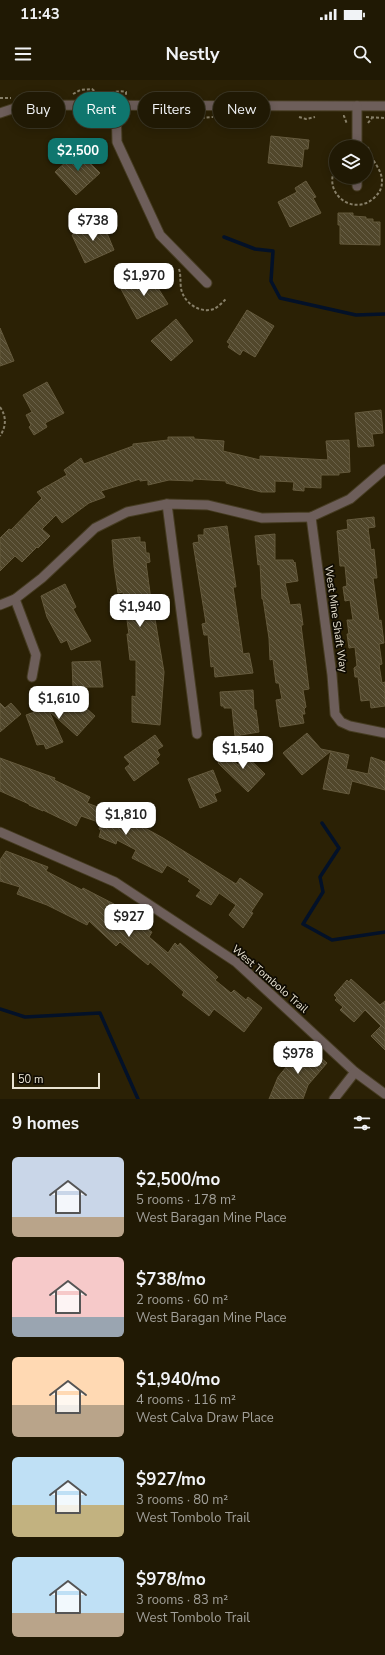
<!DOCTYPE html>
<html lang="en">
<head>
<meta charset="utf-8">
<style>
	body { margin:0; font-family:"Nunito Sans",sans-serif; background:#2d2613; color:#f1f3f6; height:100vh; display:flex; flex-direction:column; font-size:15px; white-space:nowrap }
	* { box-sizing:border-box; margin:0 }
	p { font-size:13px; color:#a2a09a }
	.icon { flex:none; width:22px; height:22px; fill:none; stroke:currentColor; stroke-width:2; stroke-linecap:round; stroke-linejoin:round }
	.map { position:relative; height:1019px; overflow:hidden }
	.sheet { display:flex; flex-direction:column; background:#201904; flex:1 }
	.sheet>* { flex:none }
	.top-card { position:absolute; left:12px; top:12px; width:361px; height:36px; display:flex; gap:8px }
	.fabs { position:absolute; left:329px; top:60px; display:grid; gap:8px }
	.fabs a { display:grid; place-items:center; width:44px; height:44px; border-radius:50%; background:#201904; box-shadow:0 2px 10px #0003,0 0 0 1px #3d3826; font-size:20px }
	.scale { position:absolute; left:12px; bottom:10px; width:88px; box-sizing:border-box; padding-left:4px; border:2px solid #e9e3d2; border-top:0; font-size:11px; line-height:14px; white-space:nowrap; color:#e9e3d2; -webkit-text-stroke:3px #0f0b02; paint-order:stroke }
	.price { position:absolute; translate:-50% -34px; padding:0 9px; border-radius:8px; background:#fff; color:#222; font-size:13px; line-height:26px; filter:drop-shadow(0 1px 2px #0008) }
	.price::after { content:''; position:absolute; left:50%; top:24px; width:12px; height:9px; margin-left:-6px; background:inherit; clip-path:polygon(0 0,100% 0,50% 100%) }
	.price.current { background:#0f766e; color:#fff }
	ul { padding:0; list-style:none }
	li { display:flex; align-items:center; gap:12px; height:100px; padding:0 12px }
	li span { display:grid; place-items:center; flex:none; width:112px; height:80px; border-radius:6px; color:#555 }
	li>.icon { margin-inline-start:auto }
	span .icon { width:48px; height:48px; fill:#fffc; stroke-width:1 }
	li b { font-size:17px }
	h2 { display:flex; justify-content:space-between; align-items:center; height:48px; padding:0 12px; font-size:17px }
	.tag { padding:0 14px; border-radius:18px; background:#201904; box-shadow:0 2px 10px #0003,0 0 0 1px #3d3826; font-size:14px; line-height:36px }
	.tag.current { background:#0f766e; color:#fff }
	.status { display:flex; justify-content:space-between; align-items:center; height:28px; padding:0 20px; background:#201904; direction:ltr }
	.status svg { height:11px; fill:currentColor }
	header { display:flex; justify-content:space-between; align-items:center; height:52px; padding:0 12px; background:#201904; font-size:18px; font-weight:700 }
	.map>svg:first-child { display:block }
	.lines { fill:none; stroke-linecap:round; stroke-linejoin:round }
	.stream { stroke:#031128; stroke-width:3.5 }
	.building { fill:url(#building-back-hatch); stroke:#655a3d }
	.street-casing { stroke:#463c22; stroke-width:11 }
	.path { stroke:#877f68; stroke-width:2; stroke-dasharray:3 2; stroke-linecap:butt }
	.street { stroke:#6d5e5a; stroke-width:9 }
	.labels { text-anchor:middle; dominant-baseline:central; stroke-width:3.5; stroke-linejoin:round; paint-order:stroke }
	.street-label { font-size:11px; fill:#e9e3d2; stroke:#0f0b02 }
</style>
</head>
<body>
<div class="status"><b>11:43</b><svg viewBox="0 0 49 12"><path d="M0 12V9h3v3zM5 12V6h3v6zM10 12V3h3v9zM15 12V0h3v12zM26 1h20v11H26zM47 4h2v5h-2z"/></svg></div>
<header><svg class="icon" aria-label="menu" viewBox="0 0 24 24"><path d="M4 6h16M4 12h16M4 18h16"/></svg>Nestly<svg class="icon" aria-label="search" viewBox="0 0 24 24"><circle cx="10" cy="10" r="6"/><path d="M15 15l6 6"/></svg></header>
<div class="map">
<svg width="385" height="1019" viewBox="0 0 385 1019">
	<defs>
		<pattern id="building-back-hatch" width="6" height="6" patternUnits="userSpaceOnUse"><rect width="6" height="6" fill="#51472b"/><path d="M-1 5l2 2M0 0l6 6M5-1l2 2" fill="none" stroke="#6a6149"/></pattern>
	</defs>
	<rect width="100%" height="100%" fill="#2b2105"/>
	<g class="lines">
		<g class="stream">
			<polyline points="224,157 255,169 273,171 271,201 280,218 356,235 385,234"/>
			<polyline points="322,743 339,768 320,797 323,812 303,844 332,860 385,852"/>
			<polyline points="0,929 25,937 100,933 138,1019"/>
		</g>
	</g>
	<g class="building">
		<polygon points="271,56 309,60 308,69 304,69 302,87 268,83"/>
		<polygon points="82,67 89,74 85,78 100,93 76,115 55,92"/>
		<polygon points="306,101 316,117 313,118 321,133 290,147 278,122 297,112 295,108"/>
		<polygon points="338,133 353,133 353,136 366,137 366,139 373,139 373,142 380,142 380,165 340,164 340,145 338,145"/>
		<polygon points="102,141 114,170 85,183 72,155"/>
		<polygon points="154,197 159,208 158,208 168,224 137,239 121,209"/>
		<polygon points="247,230 274,246 255,277 243,270 240,275 228,267 230,264 227,262"/>
		<polygon points="176,239 193,261 171,281 151,261"/>
		<polygon points="0,248 14,281 0,286"/>
		<polygon points="47,302 64,333 45,343 47,347 34,355 29,347 31,345 26,335 32,332 23,315"/>
		<polygon points="381,330 383,353 372,354 374,366 358,367 355,333"/>
		<polygon points="168,357 194,357 194,359 224,361 223,371 260,380 260,376 328,380 326,361 349,360 350,392 339,393 339,395 321,395 321,408 304,407 304,411 293,410 294,402 275,401 275,412 261,412 226,403 226,401 193,399 193,401 169,400 148,405 148,400 140,401 140,399 101,411 105,417 89,423 62,443 56,435 42,449 50,456 38,468 37,467 22,482 15,476 0,491 0,458 9,449 11,450 42,418 37,412 67,395 64,390 81,378 84,384 133,366 133,364 168,360"/>
		<polygon points="374,437 375,447 368,448 371,470 374,469 377,498 373,498 379,541 381,540 384,563 379,564 382,584 379,585 382,603 385,602 385,626 371,628 370,620 361,621 358,597 355,597 354,588 357,586 355,567 349,568 347,554 349,554 347,540 353,540 350,520 345,521 343,507 347,506 345,486 340,486 337,451 348,449 347,440"/>
		<polygon points="227,446 236,507 233,507 243,574 249,573 253,593 215,597 214,586 211,587 208,555 204,555 202,544 206,543 193,463 199,462 198,455 204,455 204,449"/>
		<polygon points="275,454 275,480 293,480 294,483 295,482 298,501 285,503 290,525 300,524 303,545 301,545 309,609 303,610 306,627 304,629 305,634 302,634 304,643 280,647 276,620 282,619 279,603 276,603 273,579 270,580 269,558 263,519 262,519 260,484 258,485 255,456"/>
		<polygon points="140,457 140,462 145,462 146,473 149,473 150,482 146,483 151,520 152,520 156,533 154,533 164,592 160,645 132,642 132,616 136,617 136,580 130,580 127,554 129,554 123,512 118,513 114,486 112,460"/>
		<polygon points="65,504 76,527 73,529 91,561 71,570 67,560 61,563 47,537 41,516"/>
		<polygon points="100,581 103,607 73,607 72,582"/>
		<polygon points="253,610 254,630 256,630 259,652 235,656 232,628 224,628 224,626 221,626 220,612"/>
		<polygon points="67,611 95,636 77,656 49,631 63,662 46,669 44,664 37,665 26,635 54,625"/>
		<polygon points="0,623 5,628 11,623 21,634 0,652"/>
		<polygon points="307,653 321,669 331,671 302,695 283,673"/>
		<polygon points="155,655 163,666 157,670 160,675 156,679 159,683 134,701 125,688 130,684 124,677"/>
		<polygon points="237,667 265,694 248,712 218,683 226,674 239,686"/>
		<polygon points="331,671 349,675 346,689 368,694 371,677 385,682 385,710 352,701 349,714 323,709"/>
		<polygon points="0,678 55,698 54,700 90,717 87,723 127,738 163,758 236,804 240,798 263,814 251,832 253,833 243,848 229,835 236,825 219,813 211,825 196,816 201,810 188,801 190,799 167,785 162,793 132,778 136,770 117,760 116,764 99,757 101,750 99,749 101,743 81,736 76,746 43,730 43,731 29,725 29,724 0,711"/>
		<polygon points="213,690 221,711 214,714 217,721 200,728 188,699"/>
		<polygon points="6,771 48,787 46,791 82,810 83,808 114,824 142,848 144,846 152,852 149,857 168,873 175,863 178,866 180,863 218,897 215,900 231,913 234,910 246,920 248,917 262,928 244,952 214,929 209,936 182,915 184,912 150,882 148,885 120,862 116,866 89,841 87,845 47,825 17,814 20,807 0,801 0,780"/>
		<polygon points="351,899 380,925 385,921 385,970 371,956 381,946 365,930 354,942 340,930 343,927 335,920 337,918 334,915 347,900 349,902"/>
		<polygon points="305,964 327,983 308,1005 303,1019 269,1019 278,997"/>
	</g>
	<g class="lines">
		<defs>
			<g id="street">
				<polyline points="116,25 117,62 160,155 207,203"/>
				<polyline points="0,33 24,25 385,26"/>
				<polyline points="357,67 357,26"/>
				<polyline points="357,106 357,97"/>
				<polyline points="167,424 197,654"/>
				<polyline points="311,437 332,595 335,634 341,642 350,646 385,653"/>
				<polyline points="15,519 36,575 32,597"/>
				<polyline points="0,525 15,519 42,498 95,448 127,432 167,424 208,425 262,438 311,437 350,419 385,389"/>
				<polyline points="0,752 115,802 236,882 355,992 385,1014"/>
				<polyline points="334,1019 355,992"/>
			</g>
		</defs>
		<use href="#street" class="street-casing"/>
		<g class="path">
			<polyline points="29,14 39,14"/>
			<path d="M73,14L80,10L92,9C101,18 114,9 126,12V16"/>
			<polyline points="0,18 11,18"/>
			<polyline points="177,36 191,39 213,37"/>
			<polyline points="343,36 344,36 347,44"/>
			<polyline points="241,37 255,38 262,37"/>
			<polyline points="299,37 306,39 315,37"/>
			<polyline points="366,37 385,38"/>
			<polyline points="368,43 372,38"/>
			<path d="M336,87C321,113 354,138 375,117C380,112 382,108 382,101C382,88 370,80 368,67"/>
			<path d="M179,189C181,195 180,201 181,208C183,222 199,234 214,229C218,227 223,222 226,219"/>
			<path d="M0,327C7,337 6,347 0,356"/>
		</g>
		<use href="#street" class="street"/>
	</g>
	<g class="labels">
		<g class="street-label">
			<text transform="translate(336 539) rotate(82)">West Mine Shaft Way</text>
			<text transform="translate(270 899) rotate(41)">West Tombolo Trail</text>
		</g>
	</g>
</svg>
<div class="fabs">
<a><svg class="icon" aria-label="layers" viewBox="0 0 24 24"><path d="M12 4l9 5-9 5-9-5zM3 14l9 5 9-5"/></svg></a>
</div>
<div class="scale">50 m</div>
<b class="price current" style="left:78px;top:92px">$2,500</b>
<b class="price" style="left:93px;top:162px">$738</b>
<b class="price" style="left:144px;top:217px">$1,970</b>
<b class="price" style="left:140px;top:548px">$1,940</b>
<b class="price" style="left:59px;top:640px">$1,610</b>
<b class="price" style="left:243px;top:690px">$1,540</b>
<b class="price" style="left:126px;top:756px">$1,810</b>
<b class="price" style="left:129px;top:858px">$927</b>
<b class="price" style="left:298px;top:995px">$978</b>
<div class="top-card">
<a class="tag">Buy</a>
<a class="tag current">Rent</a>
<a class="tag">Filters</a>
<a class="tag">New</a>
</div>
</div>
<section class="sheet">
<h2>9 homes<svg class="icon" aria-label="filters" viewBox="0 0 24 24"><path d="M4 7h16M4 17h16"/><circle cx="9" cy="7" r="2"/><circle cx="15" cy="17" r="2"/></svg></h2>
<ul>
<li><span style="background:linear-gradient(#c9d6e8 75%,#b9a48a 0)"><svg class="icon" aria-label="home" viewBox="0 0 24 24"><path d="M3 11l9-7 9 7M6 9v11h12V9"/></svg></span><div><b>$2,500/mo</b><p>5 rooms · 178 m²</p><p>West Baragan Mine Place</p></div></li>
<li><span style="background:linear-gradient(#f6c9c9 75%,#9aa5b1 0)"><svg class="icon" aria-label="home" viewBox="0 0 24 24"><path d="M3 11l9-7 9 7M6 9v11h12V9"/></svg></span><div><b>$738/mo</b><p>2 rooms · 60 m²</p><p>West Baragan Mine Place</p></div></li>
<li><span style="background:linear-gradient(#ffd9b3 60%,#b9a48a 0)"><svg class="icon" aria-label="home" viewBox="0 0 24 24"><path d="M3 11l9-7 9 7M6 9v11h12V9"/></svg></span><div><b>$1,940/mo</b><p>4 rooms · 116 m²</p><p>West Calva Draw Place</p></div></li>
<li><span style="background:linear-gradient(#bfe0f5 60%,#c2b280 0)"><svg class="icon" aria-label="home" viewBox="0 0 24 24"><path d="M3 11l9-7 9 7M6 9v11h12V9"/></svg></span><div><b>$927/mo</b><p>3 rooms · 80 m²</p><p>West Tombolo Trail</p></div></li>
<li><span style="background:linear-gradient(#bfe0f5 70%,#b9a48a 0)"><svg class="icon" aria-label="home" viewBox="0 0 24 24"><path d="M3 11l9-7 9 7M6 9v11h12V9"/></svg></span><div><b>$978/mo</b><p>3 rooms · 83 m²</p><p>West Tombolo Trail</p></div></li>
</ul>
</section>
</body>
</html>
